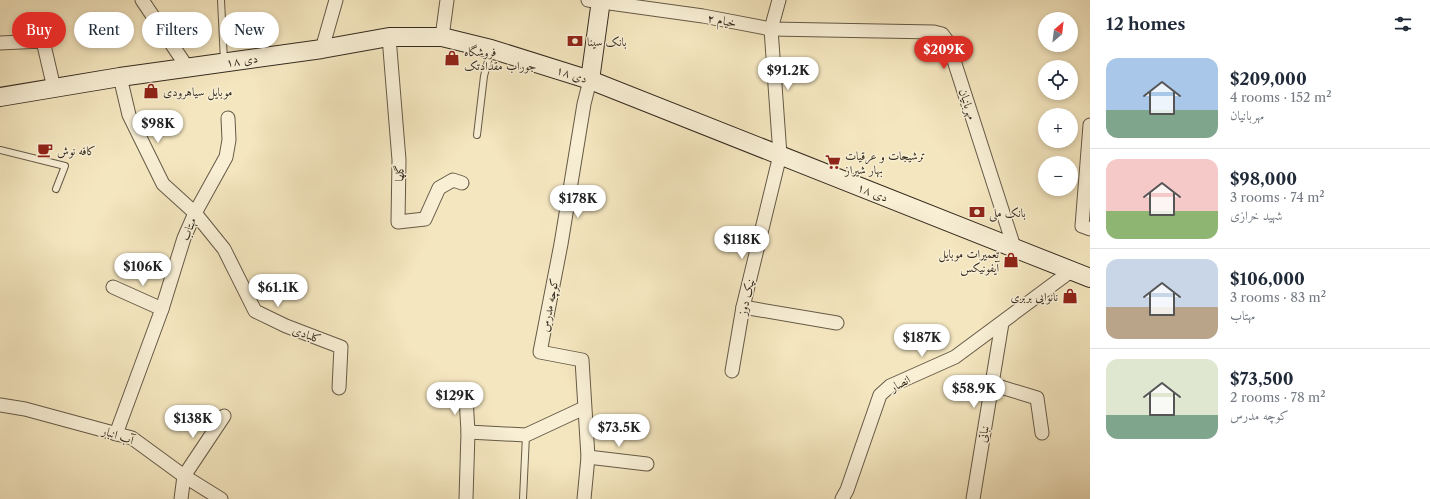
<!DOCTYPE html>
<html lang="en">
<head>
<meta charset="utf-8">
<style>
	body { margin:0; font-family:"Libre Caslon Text",Amiri,serif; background:#f2f2f3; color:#1f2937; height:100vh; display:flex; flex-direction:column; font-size:15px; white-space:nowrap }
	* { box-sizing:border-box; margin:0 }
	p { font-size:13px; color:#747a83 }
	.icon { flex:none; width:22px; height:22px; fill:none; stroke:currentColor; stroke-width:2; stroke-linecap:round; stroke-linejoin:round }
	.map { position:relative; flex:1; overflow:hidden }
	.details { display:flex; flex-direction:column; background:#fff; width:340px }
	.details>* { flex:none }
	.top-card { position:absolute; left:12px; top:12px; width:380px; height:36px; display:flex; gap:8px }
	.needle { width:26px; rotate:28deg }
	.fabs { position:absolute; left:1038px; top:12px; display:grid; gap:8px }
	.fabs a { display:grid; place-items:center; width:40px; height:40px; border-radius:50%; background:#fff; box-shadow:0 2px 6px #0003; font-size:20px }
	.price { position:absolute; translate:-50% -34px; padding:0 9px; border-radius:14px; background:#fff; color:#222; font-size:13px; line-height:26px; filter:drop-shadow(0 1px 2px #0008) }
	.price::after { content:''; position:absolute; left:50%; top:24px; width:12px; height:9px; margin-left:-6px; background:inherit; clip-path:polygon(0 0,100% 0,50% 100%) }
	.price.selected { background:#d93025; color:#fff }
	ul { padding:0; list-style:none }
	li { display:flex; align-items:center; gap:12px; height:100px; padding:0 16px }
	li+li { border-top:1px solid #e0e1e3 }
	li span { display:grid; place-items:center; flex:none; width:112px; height:80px; border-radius:12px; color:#555 }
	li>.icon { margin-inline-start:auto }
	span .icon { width:48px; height:48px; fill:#fffc; stroke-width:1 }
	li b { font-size:17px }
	h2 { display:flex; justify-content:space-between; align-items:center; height:48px; padding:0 16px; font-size:17px }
	.tag { padding:0 14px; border-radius:18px; background:#fff; box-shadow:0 2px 6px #0003; font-size:14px; line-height:36px }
	.tag.selected { background:#d93025; color:#fff }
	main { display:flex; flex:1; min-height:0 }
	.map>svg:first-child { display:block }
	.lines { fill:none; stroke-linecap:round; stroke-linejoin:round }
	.lane-casing { stroke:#655a47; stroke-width:8 }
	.street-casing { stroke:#655a47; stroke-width:15 }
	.secondary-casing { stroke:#352b1f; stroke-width:20 }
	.lane { stroke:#f8efd5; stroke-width:6 }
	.street { stroke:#f8efd5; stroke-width:13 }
	.secondary { stroke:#f8efd5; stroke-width:18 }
	.labels { text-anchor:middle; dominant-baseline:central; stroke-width:3; stroke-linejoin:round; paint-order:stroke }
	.street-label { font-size:12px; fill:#352b1f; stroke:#f8efd5 }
	.poi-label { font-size:12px; fill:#352b1f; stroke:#f8efd5; text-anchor:start }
</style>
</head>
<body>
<main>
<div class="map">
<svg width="1090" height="499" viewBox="0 0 1090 499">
	<rect width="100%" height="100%" fill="#f4e6bf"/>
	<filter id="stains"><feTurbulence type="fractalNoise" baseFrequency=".005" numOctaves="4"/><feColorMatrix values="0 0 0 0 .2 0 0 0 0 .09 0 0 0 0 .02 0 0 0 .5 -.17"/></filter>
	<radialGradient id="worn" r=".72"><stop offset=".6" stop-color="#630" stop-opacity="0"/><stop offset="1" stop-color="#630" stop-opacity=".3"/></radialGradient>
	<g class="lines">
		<defs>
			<g id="lane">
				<polyline points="221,0 224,61"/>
				<polyline points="477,135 484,76 491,50"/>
				<polyline points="0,150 65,166 56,189"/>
				<polyline points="523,499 526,435"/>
			</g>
			<g id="street">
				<polyline points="142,0 187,67"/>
				<polyline points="588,0 703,16 771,29 934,32 942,34 948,42 1014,247"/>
				<polyline points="389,37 399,160 398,222 425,219 439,188 453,180 462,183"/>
				<polyline points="442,37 447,0"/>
				<polyline points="0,43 43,41 54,88"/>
				<polyline points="322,49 336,0"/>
				<polyline points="120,77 129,115 163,184 195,213 224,249 255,311 286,326 341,347 339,388"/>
				<polyline points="1090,125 1082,226 1090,229"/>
				<polyline points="113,287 162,309"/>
				<polyline points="743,307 837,323"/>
				<polyline points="732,371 743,307 780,155 771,29 779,0"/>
				<polyline points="991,384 1037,398 1042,433"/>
				<polyline points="0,405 25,409 132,438 184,476 221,499"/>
				<polyline points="468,432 526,435 584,408"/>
				<polyline points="116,434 162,309 184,238 195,213 226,157 229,140 228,118"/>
				<polyline points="588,457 647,464"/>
				<polyline points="181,499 184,476 224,416"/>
				<polyline points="466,499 468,432 466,398"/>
				<polyline points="584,499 588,457 582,360 540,352 561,244 584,104 590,80"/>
				<polyline points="842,499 847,490 880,395 890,386 955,357 1071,271"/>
				<polyline points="973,499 1002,323"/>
			</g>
			<g id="secondary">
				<polyline points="590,80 601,0"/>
				<polyline points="0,97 120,77 322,49 389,37 442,37 491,49 590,80 1090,278"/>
			</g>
		</defs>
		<use href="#lane" class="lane-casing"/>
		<use href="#street" class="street-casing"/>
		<use href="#secondary" class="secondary-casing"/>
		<use href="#lane" class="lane"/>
		<use href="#street" class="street"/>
		<use href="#secondary" class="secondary"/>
	</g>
	<defs>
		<symbol id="bank-bare" viewBox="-9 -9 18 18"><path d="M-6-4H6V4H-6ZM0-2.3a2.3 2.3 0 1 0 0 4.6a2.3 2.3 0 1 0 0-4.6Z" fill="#8f2418" stroke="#f8efd5" stroke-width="2.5" paint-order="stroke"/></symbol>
		<symbol id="shop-bare" viewBox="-9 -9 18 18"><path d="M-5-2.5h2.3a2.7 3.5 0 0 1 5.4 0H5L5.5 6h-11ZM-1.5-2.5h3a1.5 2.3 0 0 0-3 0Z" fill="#8f2418" stroke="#f8efd5" stroke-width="2.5" paint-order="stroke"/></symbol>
		<symbol id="cafe-bare" viewBox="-9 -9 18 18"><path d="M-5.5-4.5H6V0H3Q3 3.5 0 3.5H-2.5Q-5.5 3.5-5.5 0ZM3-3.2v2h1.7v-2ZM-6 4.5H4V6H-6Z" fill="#8f2418" stroke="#f8efd5" stroke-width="2.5" paint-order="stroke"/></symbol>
		<symbol id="supermarket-bare" viewBox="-9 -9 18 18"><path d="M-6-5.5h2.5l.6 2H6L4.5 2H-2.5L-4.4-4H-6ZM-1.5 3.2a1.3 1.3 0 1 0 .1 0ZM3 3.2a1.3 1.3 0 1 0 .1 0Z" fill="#8f2418" stroke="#f8efd5" stroke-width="2.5" paint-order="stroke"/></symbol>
	</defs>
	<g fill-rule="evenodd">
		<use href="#bank-bare" x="564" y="30" width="22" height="22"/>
		<use href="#shop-bare" x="441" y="47" width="22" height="22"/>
		<use href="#shop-bare" x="140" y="80" width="22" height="22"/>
		<use href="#cafe-bare" x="34" y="139" width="22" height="22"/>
		<use href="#supermarket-bare" x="822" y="151" width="22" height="22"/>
		<use href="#bank-bare" x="966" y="201" width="22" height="22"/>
		<use href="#shop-bare" x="1000" y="249" width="22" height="22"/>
		<use href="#shop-bare" x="1059" y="285" width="22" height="22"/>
	</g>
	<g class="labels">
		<g class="street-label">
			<text transform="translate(722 20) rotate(11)">خیام ۲</text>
			<text transform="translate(242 60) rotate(-8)">۱۸ دی</text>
			<text transform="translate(572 74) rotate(18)">۱۸ دی</text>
			<text transform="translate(968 104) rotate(72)">مهربانیان</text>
			<text transform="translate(399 173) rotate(-89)">گلها</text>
			<text transform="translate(873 192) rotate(22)">۱۸ دی</text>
			<text transform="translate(188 229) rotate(-69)">مهتاب</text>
			<text transform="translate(746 297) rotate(-77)">نیک دوز</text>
			<text transform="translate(549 305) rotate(-79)">کوچه مدرس</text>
			<text transform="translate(307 334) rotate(20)">کلبادی</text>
			<text transform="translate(900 383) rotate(-28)">انصار</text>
			<text transform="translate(983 434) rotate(-81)">نباتی</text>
			<text transform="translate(118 435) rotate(19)">آب انبار</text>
		</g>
		<g class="poi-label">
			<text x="587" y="41">بانک سینا</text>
			<text x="464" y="51">فروشگاه<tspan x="464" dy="14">جوراب مقدادتک</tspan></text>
			<text x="163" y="91">موبایل سیاهرودی</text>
			<text x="57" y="150">کافه نوش</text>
			<text x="845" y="155">ترشیجات و عرقیات<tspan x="845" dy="14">بهار شیراز</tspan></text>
			<text x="989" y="212">بانک ملی</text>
			<text x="999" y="253" text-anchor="end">تعمیرات موبایل<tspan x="999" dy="14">آیفونیکس</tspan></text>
			<text x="1058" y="296" text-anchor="end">نانوایی بربری</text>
		</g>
	</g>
	<rect width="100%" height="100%" filter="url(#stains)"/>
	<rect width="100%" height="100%" fill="url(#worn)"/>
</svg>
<div class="fabs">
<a><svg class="needle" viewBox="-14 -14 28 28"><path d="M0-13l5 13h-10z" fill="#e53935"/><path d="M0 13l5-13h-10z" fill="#747a83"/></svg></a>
<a><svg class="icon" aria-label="locate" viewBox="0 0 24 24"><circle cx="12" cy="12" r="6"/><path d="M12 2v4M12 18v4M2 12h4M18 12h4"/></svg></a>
<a>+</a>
<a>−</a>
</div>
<b class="price selected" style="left:944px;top:70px">$209K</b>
<b class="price" style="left:788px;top:91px">$91.2K</b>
<b class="price" style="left:158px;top:144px">$98K</b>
<b class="price" style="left:578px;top:219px">$178K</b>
<b class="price" style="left:742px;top:260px">$118K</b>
<b class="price" style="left:143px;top:287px">$106K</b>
<b class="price" style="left:278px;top:308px">$61.1K</b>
<b class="price" style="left:922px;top:358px">$187K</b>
<b class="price" style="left:974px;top:409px">$58.9K</b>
<b class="price" style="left:455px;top:416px">$129K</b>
<b class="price" style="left:193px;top:439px">$138K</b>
<b class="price" style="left:619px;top:448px">$73.5K</b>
<div class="top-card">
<a class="tag selected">Buy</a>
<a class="tag">Rent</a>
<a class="tag">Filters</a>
<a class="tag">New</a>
</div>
</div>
<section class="details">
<h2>12 homes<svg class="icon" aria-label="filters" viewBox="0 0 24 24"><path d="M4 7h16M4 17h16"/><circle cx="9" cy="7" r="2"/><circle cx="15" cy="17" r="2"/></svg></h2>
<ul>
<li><span style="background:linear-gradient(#a9c7e8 65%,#7fa58c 0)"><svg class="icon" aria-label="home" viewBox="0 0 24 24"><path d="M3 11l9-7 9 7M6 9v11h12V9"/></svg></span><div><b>$209,000</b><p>4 rooms · 152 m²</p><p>مهربانیان</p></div></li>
<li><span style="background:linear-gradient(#f6c9c9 65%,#8fb573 0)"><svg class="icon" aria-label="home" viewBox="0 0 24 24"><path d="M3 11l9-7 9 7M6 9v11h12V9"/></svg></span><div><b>$98,000</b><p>3 rooms · 74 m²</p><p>شهید خرازی</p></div></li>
<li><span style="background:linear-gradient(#c9d6e8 60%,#b9a48a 0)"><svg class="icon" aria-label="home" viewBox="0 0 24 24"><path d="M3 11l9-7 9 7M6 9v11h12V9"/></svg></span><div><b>$106,000</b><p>3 rooms · 83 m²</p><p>مهتاب</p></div></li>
<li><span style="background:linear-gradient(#dfe7d0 70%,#7fa58c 0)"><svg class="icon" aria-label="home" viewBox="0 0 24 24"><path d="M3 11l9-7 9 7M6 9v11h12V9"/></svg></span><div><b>$73,500</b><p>2 rooms · 78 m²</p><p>کوچه مدرس</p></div></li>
</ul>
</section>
</main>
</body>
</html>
